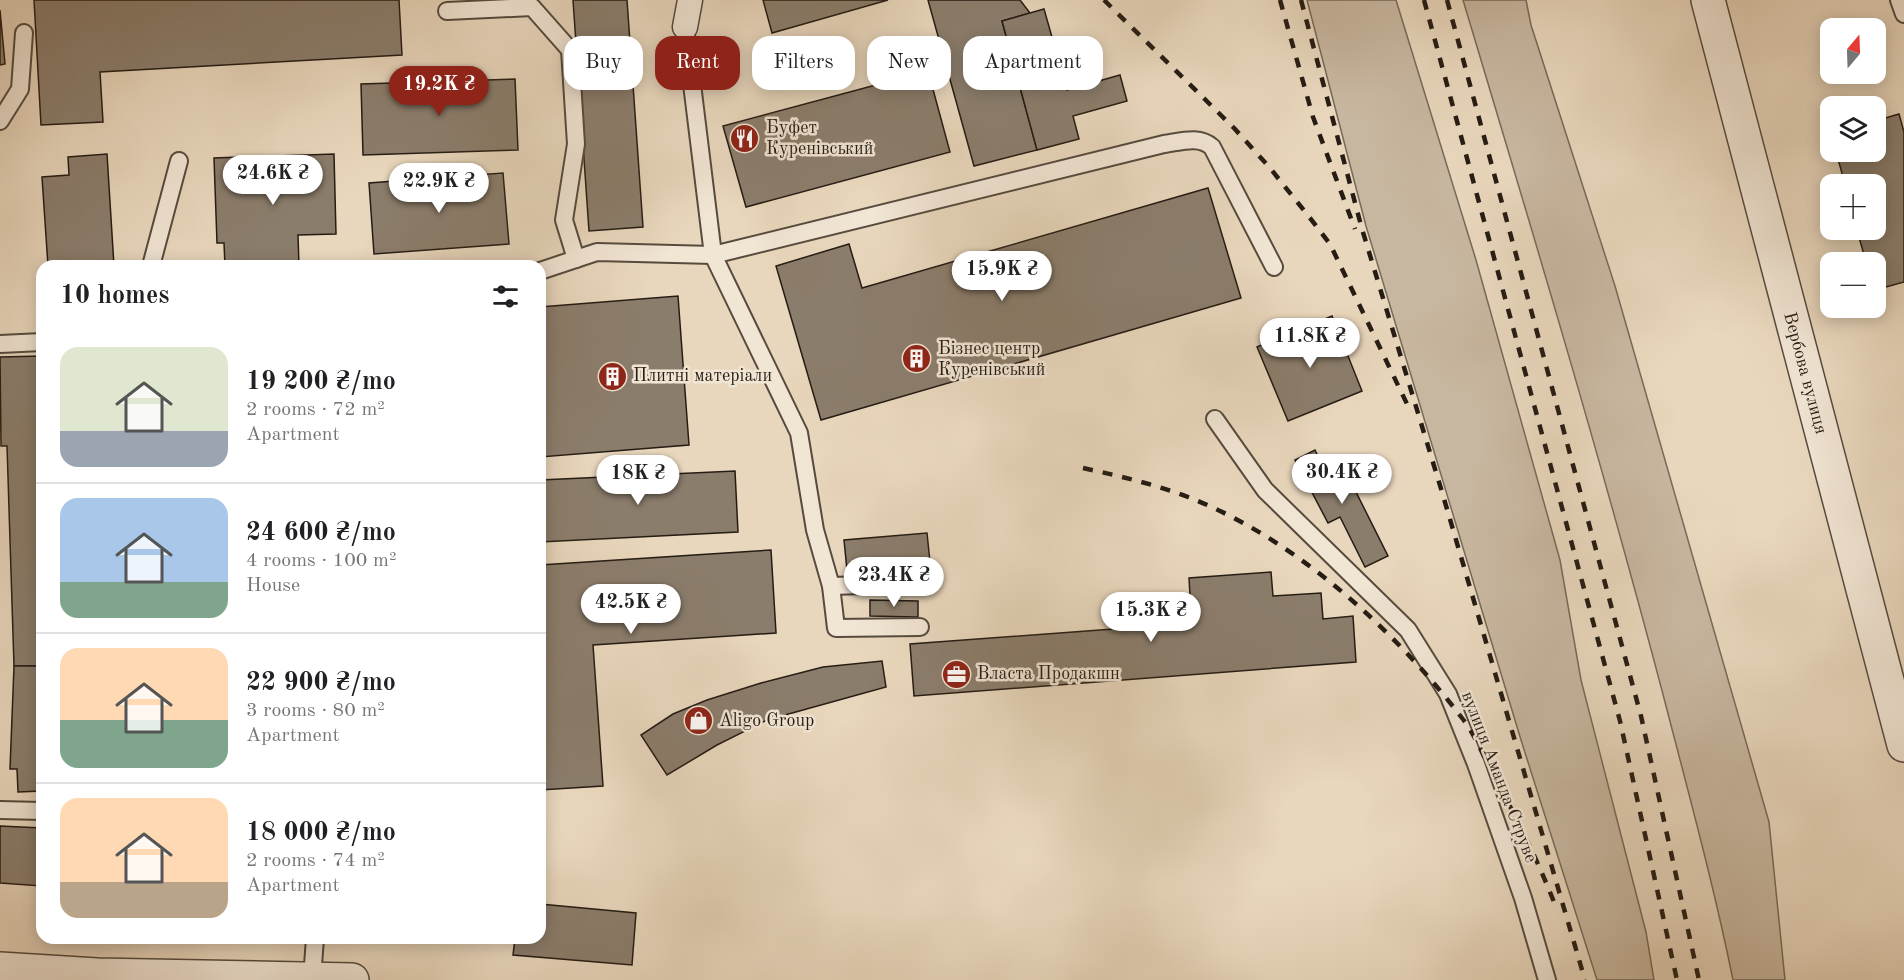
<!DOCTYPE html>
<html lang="en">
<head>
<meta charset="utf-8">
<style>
	body { margin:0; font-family:"Old Standard TT",serif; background:#f2f2f2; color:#202124; height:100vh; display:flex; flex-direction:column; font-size:22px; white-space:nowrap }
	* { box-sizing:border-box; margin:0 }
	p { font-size:20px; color:#757577 }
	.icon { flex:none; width:33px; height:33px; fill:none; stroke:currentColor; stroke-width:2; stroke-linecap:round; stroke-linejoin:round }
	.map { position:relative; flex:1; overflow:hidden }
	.side { position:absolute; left:36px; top:260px; width:510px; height:684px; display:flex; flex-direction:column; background:#fff; border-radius:18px; box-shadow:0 3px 15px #0003 }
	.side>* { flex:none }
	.top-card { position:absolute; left:564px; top:36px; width:570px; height:54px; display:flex; gap:12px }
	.needle { width:39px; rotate:19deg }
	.fabs { position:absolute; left:1820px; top:18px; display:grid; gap:12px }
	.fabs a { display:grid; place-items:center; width:66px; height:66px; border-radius:12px; background:#fff; box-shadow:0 3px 15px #0003; font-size:30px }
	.price { position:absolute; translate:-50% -51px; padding:0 14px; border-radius:21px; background:#fff; color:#222; font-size:20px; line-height:39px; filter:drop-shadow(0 2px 3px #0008) }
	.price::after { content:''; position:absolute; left:50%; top:36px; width:18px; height:14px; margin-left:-9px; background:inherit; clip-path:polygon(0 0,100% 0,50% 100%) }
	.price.current { background:#8f2418; color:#fff }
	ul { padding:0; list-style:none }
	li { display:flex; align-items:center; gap:18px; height:150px; padding:0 24px }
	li+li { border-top:2px solid #e0e0e0 }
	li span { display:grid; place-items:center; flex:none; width:168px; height:120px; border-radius:18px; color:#555 }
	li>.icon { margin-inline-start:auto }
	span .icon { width:72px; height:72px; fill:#fffc; stroke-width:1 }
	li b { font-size:26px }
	h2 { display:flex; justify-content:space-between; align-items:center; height:72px; padding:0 24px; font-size:26px }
	.tag { padding:0 21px; border-radius:18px; background:#fff; box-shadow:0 3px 15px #0003; font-size:21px; line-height:54px }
	.tag.current { background:#8f2418; color:#fff }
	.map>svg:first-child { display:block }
	.green { fill:#c8b7a0; stroke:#766a5a; stroke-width:1.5 }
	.building { fill:#8b7d6c; stroke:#251c14; stroke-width:1.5 }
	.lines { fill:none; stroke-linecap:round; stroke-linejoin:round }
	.service-casing { stroke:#564b3e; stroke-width:20 }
	.pedestrian-casing { stroke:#564b3e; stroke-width:27 }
	.minor-casing { stroke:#564b3e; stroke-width:36 }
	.service { stroke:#f1e5d4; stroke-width:16 }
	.pedestrian { stroke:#f1e5d4; stroke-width:24 }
	.minor { stroke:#f1e5d4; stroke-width:33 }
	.rail { stroke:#251c14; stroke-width:4.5; stroke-dasharray:10 10; stroke-linecap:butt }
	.labels { text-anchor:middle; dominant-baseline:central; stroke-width:5; stroke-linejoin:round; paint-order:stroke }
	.poi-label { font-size:18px; fill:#251c14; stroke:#f1e5d4; text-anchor:start }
	.street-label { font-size:18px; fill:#251c14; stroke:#f1e5d4 }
</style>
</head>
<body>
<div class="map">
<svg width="1904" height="980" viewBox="0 0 1904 980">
	<rect width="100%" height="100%" fill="#e9d7bd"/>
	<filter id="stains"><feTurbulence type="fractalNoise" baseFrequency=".00333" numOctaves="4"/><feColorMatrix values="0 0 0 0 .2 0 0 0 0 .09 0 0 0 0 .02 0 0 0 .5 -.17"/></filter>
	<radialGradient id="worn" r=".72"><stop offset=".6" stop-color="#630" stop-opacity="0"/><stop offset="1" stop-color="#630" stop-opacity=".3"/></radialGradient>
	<g class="green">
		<polygon points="1307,0 1396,0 1476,260 1560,560 1581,680 1646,932 1654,980 1597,980 1521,740 1366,226"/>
		<path d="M1463,0H1526L1531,25L1615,286L1769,822L1785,980H1733C1714,886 1689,795 1665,702C1603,466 1533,233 1463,0Z"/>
	</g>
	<g class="building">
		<polygon points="34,0 399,0 402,55 100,72 103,122 41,125"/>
		<polygon points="573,0 627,0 643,227 589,231"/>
		<polygon points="763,0 888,0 772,33"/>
		<polygon points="928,0 1020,0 1030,13 1002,21 1037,150 974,166"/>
		<polygon points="1044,9 1067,90 1120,75 1127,101 1073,116 1079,139 1037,150 1002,21"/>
		<polygon points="0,10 5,64 0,65"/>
		<polygon points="928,71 950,152 746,207 723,126"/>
		<polygon points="515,79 518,150 363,155 361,84"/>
		<polygon points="1899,114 1904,132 1904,282 1875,290 1875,262 1866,262 1857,230 1875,230 1875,184 1845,184 1836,152 1875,152 1875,121"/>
		<polygon points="107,154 114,266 48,266 42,177 69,175 68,157"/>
		<polygon points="334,154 336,234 298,235 299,266 225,266 224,243 217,243 214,158"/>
		<polygon points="503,173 509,244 374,254 369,183"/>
		<polygon points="1208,188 1241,298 821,420 776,266 849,244 862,288"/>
		<polygon points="678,296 689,445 540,457 540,307"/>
		<polygon points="1332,316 1362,391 1288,421 1257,347"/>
		<polygon points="42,356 42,666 14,666 7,446 1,446 0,357"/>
		<polygon points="1315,450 1325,470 1341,462 1388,556 1365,567 1340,517 1328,523 1295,460"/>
		<polygon points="735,471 738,532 540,542 540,480"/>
		<polygon points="927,533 930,562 847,570 844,540"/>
		<polygon points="771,550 776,633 593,645 603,786 540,790 540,565"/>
		<polygon points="1271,572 1273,596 1321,593 1323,619 1353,616 1356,662 914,696 910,644 1140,627 1137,599 1190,595 1189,578"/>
		<polygon points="870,600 918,601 918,617 870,616"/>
		<polygon points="882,661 886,687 767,720 717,745 667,775 641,735 673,714 707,700 761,683 823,667"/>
		<polygon points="14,666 42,666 42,791 18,792 17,769 10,769"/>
		<polygon points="0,826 42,828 42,886 0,883"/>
		<polygon points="540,904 636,913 632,965 513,955 515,938 540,938"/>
	</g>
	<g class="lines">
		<defs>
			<g id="service">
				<polyline points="1899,0 1904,14"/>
				<polyline points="447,11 532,7 570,50 576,144 564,220 576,259"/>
				<polyline points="685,27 713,255 799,433 815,530 831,586 836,628 920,627"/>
				<polyline points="0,121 20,89 24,33"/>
				<polyline points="151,266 179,161"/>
				<path d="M540,271L597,252L713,255L1164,144C1180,142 1199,135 1212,147L1274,267"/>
				<polyline points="0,344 42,342"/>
				<polyline points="1215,419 1265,490 1408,630 1448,694 1476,764 1523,898 1547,980"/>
				<polyline points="831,586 898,584"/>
				<polyline points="0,810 42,811"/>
				<polyline points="312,979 315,938"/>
			</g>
			<polyline id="pedestrian" points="685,27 690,0"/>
			<g id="minor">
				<polyline points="1708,0 1904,745"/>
				<polyline points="0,969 97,975 352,980"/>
			</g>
		</defs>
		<use href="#service" class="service-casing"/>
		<use href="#pedestrian" class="pedestrian-casing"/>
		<use href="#minor" class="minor-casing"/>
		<use href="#service" class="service"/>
		<use href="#pedestrian" class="pedestrian"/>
		<use href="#minor" class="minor"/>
		<g class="rail">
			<polyline points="1104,0 1234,128 1270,168 1310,218 1330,244 1408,406"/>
			<polyline points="1280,0 1313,117 1355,229"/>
			<polyline points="1301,0 1362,229 1442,492 1585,980"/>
			<polyline points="1424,0 1620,721 1677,980"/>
			<polyline points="1447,0 1641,716 1699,980"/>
			<path d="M1083,468C1119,476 1154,484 1188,497C1294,538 1394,629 1462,718C1474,733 1482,753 1491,770C1515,815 1539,862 1557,910"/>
		</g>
	</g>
	<defs>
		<symbol id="restaurant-disc" viewBox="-11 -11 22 22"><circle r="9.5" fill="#8f2418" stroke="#f1e5d4"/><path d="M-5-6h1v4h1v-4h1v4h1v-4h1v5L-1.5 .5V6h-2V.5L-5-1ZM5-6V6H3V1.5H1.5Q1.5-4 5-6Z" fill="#fff"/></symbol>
		<symbol id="building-disc" viewBox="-11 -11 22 22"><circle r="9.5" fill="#8f2418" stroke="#f1e5d4"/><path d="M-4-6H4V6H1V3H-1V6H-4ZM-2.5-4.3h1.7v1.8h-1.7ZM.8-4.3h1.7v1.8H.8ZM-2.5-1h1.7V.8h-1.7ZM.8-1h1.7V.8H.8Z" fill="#fff"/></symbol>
		<symbol id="office-disc" viewBox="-11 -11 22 22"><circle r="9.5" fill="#8f2418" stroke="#f1e5d4"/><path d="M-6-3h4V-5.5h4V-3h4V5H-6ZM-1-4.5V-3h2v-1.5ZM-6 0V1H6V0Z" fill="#fff"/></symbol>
		<symbol id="shop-disc" viewBox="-11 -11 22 22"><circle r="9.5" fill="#8f2418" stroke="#f1e5d4"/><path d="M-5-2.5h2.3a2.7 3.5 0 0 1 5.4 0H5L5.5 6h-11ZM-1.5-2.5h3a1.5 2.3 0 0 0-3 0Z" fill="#fff"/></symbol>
	</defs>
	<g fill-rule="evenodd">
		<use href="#restaurant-disc" x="728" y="122" width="33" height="33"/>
		<use href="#building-disc" x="900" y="342" width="33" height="33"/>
		<use href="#building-disc" x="596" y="360" width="33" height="33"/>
		<use href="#office-disc" x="940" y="658" width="33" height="33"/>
		<use href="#shop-disc" x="682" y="704" width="33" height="33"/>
	</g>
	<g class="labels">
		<g class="poi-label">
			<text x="766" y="128">Буфет<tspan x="766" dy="21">Куренівський</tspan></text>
			<text x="938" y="349">Бізнес центр<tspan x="938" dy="21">Куренівський</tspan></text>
			<text x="633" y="376">Плитні матеріали</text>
			<text x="977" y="674">Власта Продакшн</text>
			<text x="719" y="721">Aligo Group</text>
		</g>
		<g class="street-label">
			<text transform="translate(1805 373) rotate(75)">Вербова вулиця</text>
			<text transform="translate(1499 777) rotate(69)">вулиця Аманда Струве</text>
		</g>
	</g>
	<rect width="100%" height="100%" filter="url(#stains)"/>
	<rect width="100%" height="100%" fill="url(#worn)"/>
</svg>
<div class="fabs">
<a><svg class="needle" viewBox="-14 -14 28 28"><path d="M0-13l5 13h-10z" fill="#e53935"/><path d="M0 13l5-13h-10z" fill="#757577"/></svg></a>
<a><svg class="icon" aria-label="layers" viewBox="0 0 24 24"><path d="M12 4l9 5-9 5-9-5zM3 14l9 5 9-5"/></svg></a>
<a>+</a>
<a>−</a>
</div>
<b class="price current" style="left:439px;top:117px">19.2K ₴</b>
<b class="price" style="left:273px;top:206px">24.6K ₴</b>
<b class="price" style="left:439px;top:214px">22.9K ₴</b>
<b class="price" style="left:1002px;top:302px">15.9K ₴</b>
<b class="price" style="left:1310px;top:369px">11.8K ₴</b>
<b class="price" style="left:1342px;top:505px">30.4K ₴</b>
<b class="price" style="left:638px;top:506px">18K ₴</b>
<b class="price" style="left:894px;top:608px">23.4K ₴</b>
<b class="price" style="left:631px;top:635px">42.5K ₴</b>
<b class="price" style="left:1151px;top:643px">15.3K ₴</b>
<div class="top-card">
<a class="tag">Buy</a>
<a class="tag current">Rent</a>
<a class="tag">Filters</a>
<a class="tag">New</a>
<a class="tag">Apartment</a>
</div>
<section class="side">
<h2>10 homes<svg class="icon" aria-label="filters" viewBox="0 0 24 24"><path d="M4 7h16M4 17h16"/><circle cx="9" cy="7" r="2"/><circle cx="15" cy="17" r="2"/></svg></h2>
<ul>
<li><span style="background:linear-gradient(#dfe7d0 70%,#9aa5b1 0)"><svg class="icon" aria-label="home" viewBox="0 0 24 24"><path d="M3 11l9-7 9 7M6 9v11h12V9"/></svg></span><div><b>19 200 ₴/mo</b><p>2 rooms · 72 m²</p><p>Apartment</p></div></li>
<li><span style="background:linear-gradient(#a9c7e8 70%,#7fa58c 0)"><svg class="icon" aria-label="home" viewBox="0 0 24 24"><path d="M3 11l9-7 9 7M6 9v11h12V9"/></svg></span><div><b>24 600 ₴/mo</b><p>4 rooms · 100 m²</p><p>House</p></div></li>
<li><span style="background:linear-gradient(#ffd9b3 60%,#7fa58c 0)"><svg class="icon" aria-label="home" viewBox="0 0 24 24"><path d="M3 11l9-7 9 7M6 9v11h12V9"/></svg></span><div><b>22 900 ₴/mo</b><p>3 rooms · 80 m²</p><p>Apartment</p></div></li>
<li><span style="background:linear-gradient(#ffd9b3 70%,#b9a48a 0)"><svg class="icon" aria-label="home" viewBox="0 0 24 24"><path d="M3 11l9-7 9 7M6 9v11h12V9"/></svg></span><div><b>18 000 ₴/mo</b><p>2 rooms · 74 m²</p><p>Apartment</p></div></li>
</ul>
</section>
</div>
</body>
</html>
